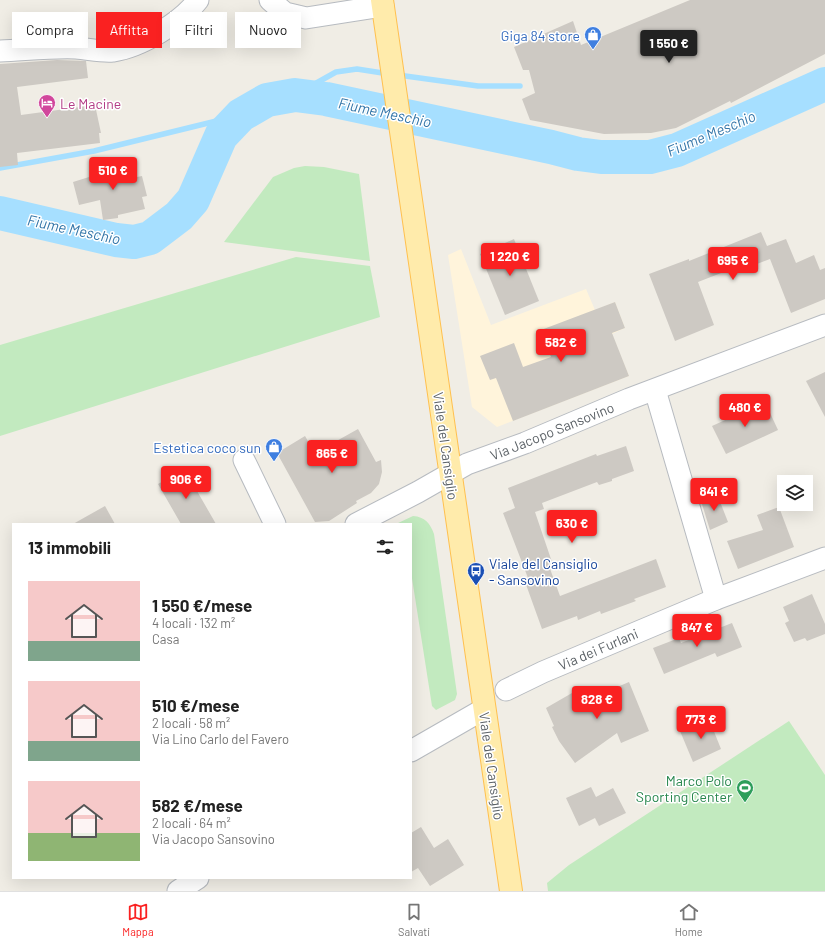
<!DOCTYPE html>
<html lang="it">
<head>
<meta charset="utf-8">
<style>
	body { margin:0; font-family:Barlow,sans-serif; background:#f2f2f2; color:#222; height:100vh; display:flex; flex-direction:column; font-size:15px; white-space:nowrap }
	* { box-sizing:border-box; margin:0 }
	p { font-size:13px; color:#767676 }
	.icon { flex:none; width:22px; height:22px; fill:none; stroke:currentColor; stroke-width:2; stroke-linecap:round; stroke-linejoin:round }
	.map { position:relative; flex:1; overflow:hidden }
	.details { position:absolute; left:12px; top:523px; width:400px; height:356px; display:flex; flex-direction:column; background:#fff; border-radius:0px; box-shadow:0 4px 16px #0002 }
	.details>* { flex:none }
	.banner { position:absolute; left:12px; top:12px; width:400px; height:36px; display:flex; gap:8px }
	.fabs { position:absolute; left:777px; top:475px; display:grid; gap:8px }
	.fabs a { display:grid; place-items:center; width:36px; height:36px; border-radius:0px; background:#fff; box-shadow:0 4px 16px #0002; font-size:20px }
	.price { position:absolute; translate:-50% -34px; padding:0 9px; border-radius:4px; background:#fa2121; color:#fff; font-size:13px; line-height:26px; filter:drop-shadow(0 1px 2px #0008) }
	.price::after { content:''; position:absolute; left:50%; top:24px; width:12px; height:9px; margin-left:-6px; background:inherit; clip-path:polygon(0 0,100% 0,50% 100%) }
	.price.active { background:#222; color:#fff }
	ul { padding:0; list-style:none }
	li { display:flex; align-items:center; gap:12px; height:100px; padding:0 16px }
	li span { display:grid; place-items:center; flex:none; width:112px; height:80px; border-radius:0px; color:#555 }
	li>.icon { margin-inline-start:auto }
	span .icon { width:48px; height:48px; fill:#fffc; stroke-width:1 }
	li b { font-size:17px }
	h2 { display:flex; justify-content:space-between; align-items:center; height:48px; padding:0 16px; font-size:17px }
	.pill { padding:0 14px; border-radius:0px; background:#fff; box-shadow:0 4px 16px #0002; font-size:14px; line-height:36px }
	.pill.active { background:#fa2121; color:#fff }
	.tabs { display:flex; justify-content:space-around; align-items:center; height:56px; border-top:1px solid #e0e0e0; background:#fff; font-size:11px; color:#767676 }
	.tabs a { display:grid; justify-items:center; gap:2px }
	.tabs .active { color:#fa2121 }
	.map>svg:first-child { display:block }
	.commercial { fill:#fff4db }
	.green { fill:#c2eabf }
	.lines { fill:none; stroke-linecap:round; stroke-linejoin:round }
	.stream { stroke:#a6dfff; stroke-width:5.5 }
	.river { stroke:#a6dfff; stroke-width:34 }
	.building { fill:#cdc9c3 }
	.minor-casing { stroke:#b7bbc0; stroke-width:23 }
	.primary-casing { stroke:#ffc04f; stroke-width:24 }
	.minor { stroke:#fff; stroke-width:21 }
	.primary { stroke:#ffebab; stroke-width:22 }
	.labels { text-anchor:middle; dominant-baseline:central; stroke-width:3; stroke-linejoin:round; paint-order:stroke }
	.shop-label { font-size:14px; fill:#366cbe; stroke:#fff; text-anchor:end }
	.hotel-label { font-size:14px; fill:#b23c85; stroke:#fff; text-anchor:start }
	.street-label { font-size:14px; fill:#5c6267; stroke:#fff }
	.transit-label { font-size:14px; fill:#164399; stroke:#fff; text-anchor:start }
	.leisure-label { font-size:14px; fill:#27864d; stroke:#fff; text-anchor:end }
	.water-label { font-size:15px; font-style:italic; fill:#3376a9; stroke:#fff }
</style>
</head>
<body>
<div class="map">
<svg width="825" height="891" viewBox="0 0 825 891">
	<rect width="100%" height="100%" fill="#f0ede5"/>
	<polygon class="commercial" points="461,249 491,325 586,289 595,310 615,302 625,328 612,334 629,376 497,427 472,407 448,255"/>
	<g class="green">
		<polygon points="305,166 324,167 359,174 370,261 224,242 273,177 294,168"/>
		<polygon points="296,257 370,266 380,317 0,436 0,345"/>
		<path d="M413,516C425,517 430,523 434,534L457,694L455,700L436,710L432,706L411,572V524H396Z"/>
		<polygon points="789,721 825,775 825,891 548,891 547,883 569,865"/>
	</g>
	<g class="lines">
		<g class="stream">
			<polyline points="398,75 478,86 520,86"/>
			<polyline points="295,95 336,72 357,69 389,74"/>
			<polyline points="0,168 94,151 241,115"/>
		</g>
		<polyline class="river" points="0,213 116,240 134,242 150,238 179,216 193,200 221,136 241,115 267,100 295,95 326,99 551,147 578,154 601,157 650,157 677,150 825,84"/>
	</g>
	<g class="building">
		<polygon points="690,0 825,0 825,54 731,103 730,101 676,128 651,133 604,134 530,120 522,99 535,93 529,70 523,70 514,47 573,21 581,45"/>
		<polygon points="57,60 86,61 88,78 17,87 21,115 95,105 101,133 99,133 100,143 17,153 18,165 0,167 0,64"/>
		<polygon points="134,163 137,177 142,176 147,196 142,197 145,209 118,215 118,218 103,220 100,200 79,205 73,182"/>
		<polygon points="761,232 767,246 786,239 796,263 814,255 820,270 825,268 825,299 791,313 770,259 736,272 734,268 698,282 714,325 675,341 649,274 689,259 689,261"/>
		<polygon points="514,239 539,301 505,315 480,254"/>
		<polygon points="615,302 625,328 612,333 629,376 513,421 496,378 490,380 480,356 514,343 523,367 551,357 541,330"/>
		<polygon points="825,372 825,417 806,381"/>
		<polygon points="765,402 778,430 726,454 712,426"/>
		<polygon points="358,429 376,462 381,460 382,472 379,484 371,493 356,501 357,503 329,521 315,522 277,453 305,436 315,453"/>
		<polygon points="626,446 634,471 612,479 612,481 599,485 597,482 542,503 544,509 535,512 553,565 549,566 560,596 656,559 666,587 634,599 636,601 601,614 600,611 578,620 577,616 542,629 524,579 528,578 503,513 515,508 508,488 596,454 597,456"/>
		<polygon points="185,469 197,491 216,524 181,524 158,484"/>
		<polygon points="717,494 728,522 710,530 701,501"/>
		<polygon points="105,506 115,524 73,524"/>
		<polygon points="779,507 794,547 738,569 727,541 763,530 757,515"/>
		<polygon points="812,594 825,624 825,634 807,641 805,638 794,642 785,623 789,621 783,607"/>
		<polygon points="732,623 742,647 717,657 715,653 664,674 653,648 679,638 681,643"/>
		<polygon points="629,682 649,731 621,743 617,733 575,763 559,741 552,727 554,726 546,708 572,693 577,704"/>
		<polygon points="709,719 721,749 693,762 680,731"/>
		<polygon points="591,787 596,797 613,788 626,813 599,826 595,818 579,826 566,798"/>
		<polygon points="421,827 434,848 448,839 464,865 430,886 418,868 411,872 411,833"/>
	</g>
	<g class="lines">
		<defs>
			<g id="minor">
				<polyline points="270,0 285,13 306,18 383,6"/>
				<path d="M0,51C25,50 51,47 76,48C89,49 101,52 113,51C141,47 182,22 198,0"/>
				<polyline points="655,390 716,599"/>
				<polyline points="244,460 275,524"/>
				<polyline points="356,524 418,492 467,464 525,443 629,399 825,325"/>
				<polyline points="506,690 543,672 716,599 825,558"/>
				<polyline points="411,751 484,709"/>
				<polyline points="178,891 198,878"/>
			</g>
			<polyline id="primary" points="382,0 511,891"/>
		</defs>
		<use href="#minor" class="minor-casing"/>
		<use href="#primary" class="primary-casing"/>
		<use href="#minor" class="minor"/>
		<use href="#primary" class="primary"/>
	</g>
	<defs>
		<symbol id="shop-pin" viewBox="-11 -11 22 30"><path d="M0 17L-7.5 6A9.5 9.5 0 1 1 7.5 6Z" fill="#3f7fe0" stroke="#fff"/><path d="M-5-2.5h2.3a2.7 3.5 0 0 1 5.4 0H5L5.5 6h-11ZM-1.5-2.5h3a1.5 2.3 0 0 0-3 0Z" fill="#fff"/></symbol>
		<symbol id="hotel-pin" viewBox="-11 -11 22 30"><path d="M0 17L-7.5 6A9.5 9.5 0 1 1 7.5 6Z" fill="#d1479c" stroke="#fff"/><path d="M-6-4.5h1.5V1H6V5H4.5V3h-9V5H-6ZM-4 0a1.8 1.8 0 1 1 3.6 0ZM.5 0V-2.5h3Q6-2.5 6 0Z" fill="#fff"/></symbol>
		<symbol id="bus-pin" viewBox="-11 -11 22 30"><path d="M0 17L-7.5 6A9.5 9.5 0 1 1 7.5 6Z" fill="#1a4fb4" stroke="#fff"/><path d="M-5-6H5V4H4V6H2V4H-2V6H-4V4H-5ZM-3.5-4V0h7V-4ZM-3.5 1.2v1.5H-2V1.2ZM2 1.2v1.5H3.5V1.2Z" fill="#fff"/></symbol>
		<symbol id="stadium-pin" viewBox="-11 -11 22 30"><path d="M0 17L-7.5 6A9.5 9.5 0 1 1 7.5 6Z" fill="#2e9e5b" stroke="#fff"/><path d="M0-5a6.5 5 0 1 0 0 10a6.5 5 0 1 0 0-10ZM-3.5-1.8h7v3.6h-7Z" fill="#fff"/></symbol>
	</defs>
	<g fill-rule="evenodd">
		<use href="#shop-pin" x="583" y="25" width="20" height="27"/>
		<use href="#hotel-pin" x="37" y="93" width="20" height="27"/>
		<use href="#shop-pin" x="264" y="437" width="20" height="27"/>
		<use href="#bus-pin" x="466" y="561" width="20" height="27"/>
		<use href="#stadium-pin" x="735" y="778" width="20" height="27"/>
	</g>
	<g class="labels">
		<g class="shop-label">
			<text x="580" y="35">Giga 84 store</text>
			<text x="261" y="447">Estetica coco sun</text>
		</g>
		<g class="hotel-label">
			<text x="60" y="103">Le Macine</text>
		</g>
		<g class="street-label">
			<text transform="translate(552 431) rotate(-22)">Via Jacopo Sansovino</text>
			<text transform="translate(446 446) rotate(82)">Viale del Cansiglio</text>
			<text transform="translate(598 649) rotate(-23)">Via dei Furlani</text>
			<text transform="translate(492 766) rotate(82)">Viale del Cansiglio</text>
		</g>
		<g class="transit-label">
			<text x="489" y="563">Viale del Cansiglio<tspan x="489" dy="16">- Sansovino</tspan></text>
		</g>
		<g class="leisure-label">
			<text x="732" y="780">Marco Polo<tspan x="732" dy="16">Sporting Center</tspan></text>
		</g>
		<g class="water-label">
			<text transform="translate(385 112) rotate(12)">Fiume Meschio</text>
			<text transform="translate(711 133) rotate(-23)">Fiume Meschio</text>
			<text transform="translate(74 229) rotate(12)">Fiume Meschio</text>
		</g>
	</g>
</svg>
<div class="fabs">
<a><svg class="icon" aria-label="layers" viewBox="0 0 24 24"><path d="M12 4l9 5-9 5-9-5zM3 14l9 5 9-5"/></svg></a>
</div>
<b class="price active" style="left:669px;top:64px">1 550 €</b>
<b class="price" style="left:113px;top:191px">510 €</b>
<b class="price" style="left:510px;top:277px">1 220 €</b>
<b class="price" style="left:733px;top:281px">695 €</b>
<b class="price" style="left:561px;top:363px">582 €</b>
<b class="price" style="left:745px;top:428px">480 €</b>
<b class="price" style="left:332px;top:474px">865 €</b>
<b class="price" style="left:186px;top:500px">906 €</b>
<b class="price" style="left:714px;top:512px">841 €</b>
<b class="price" style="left:572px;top:544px">630 €</b>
<b class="price" style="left:697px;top:648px">847 €</b>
<b class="price" style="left:597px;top:720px">828 €</b>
<b class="price" style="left:701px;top:740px">773 €</b>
<div class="banner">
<a class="pill">Compra</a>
<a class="pill active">Affitta</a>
<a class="pill">Filtri</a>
<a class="pill">Nuovo</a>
</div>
<section class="details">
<h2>13 immobili<svg class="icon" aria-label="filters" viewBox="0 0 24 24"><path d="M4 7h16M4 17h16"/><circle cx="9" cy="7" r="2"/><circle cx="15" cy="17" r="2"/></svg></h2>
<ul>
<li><span style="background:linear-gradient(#f6c9c9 75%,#7fa58c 0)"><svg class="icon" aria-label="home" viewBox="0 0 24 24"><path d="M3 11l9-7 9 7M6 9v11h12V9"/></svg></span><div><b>1 550 €/mese</b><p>4 locali · 132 m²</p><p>Casa</p></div></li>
<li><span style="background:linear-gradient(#f6c9c9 75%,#7fa58c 0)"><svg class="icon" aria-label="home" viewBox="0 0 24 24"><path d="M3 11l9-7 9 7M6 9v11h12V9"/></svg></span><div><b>510 €/mese</b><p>2 locali · 58 m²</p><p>Via Lino Carlo del Favero</p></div></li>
<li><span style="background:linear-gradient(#f6c9c9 65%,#8fb573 0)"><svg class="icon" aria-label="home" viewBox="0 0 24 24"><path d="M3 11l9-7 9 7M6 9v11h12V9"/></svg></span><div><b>582 €/mese</b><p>2 locali · 64 m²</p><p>Via Jacopo Sansovino</p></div></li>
</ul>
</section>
</div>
<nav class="tabs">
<a class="active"><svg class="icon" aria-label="map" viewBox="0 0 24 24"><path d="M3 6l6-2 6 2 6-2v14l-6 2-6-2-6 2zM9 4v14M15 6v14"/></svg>Mappa</a>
<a><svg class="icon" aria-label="saved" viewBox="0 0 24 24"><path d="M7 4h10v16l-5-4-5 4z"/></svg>Salvati</a>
<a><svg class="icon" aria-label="home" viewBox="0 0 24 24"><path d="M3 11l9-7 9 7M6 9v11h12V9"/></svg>Home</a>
</nav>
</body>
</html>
